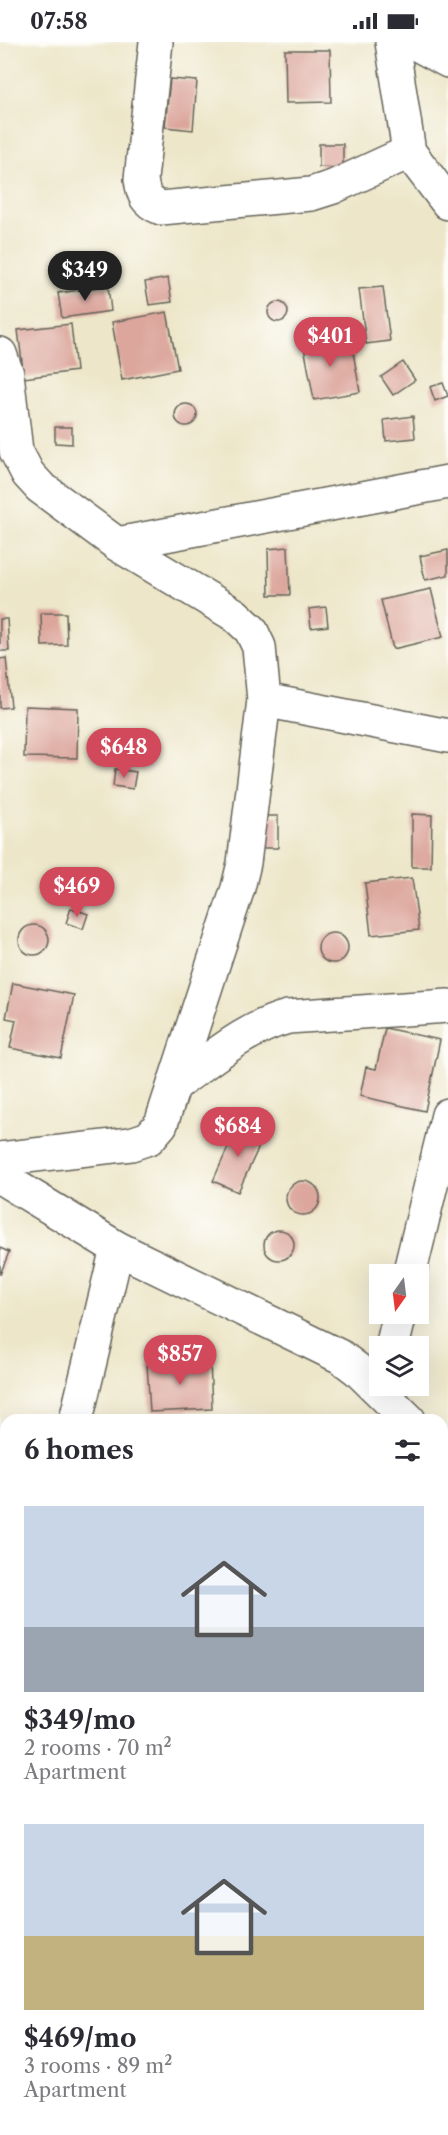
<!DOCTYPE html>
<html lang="en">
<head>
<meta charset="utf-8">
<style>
	body { margin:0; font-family:"Libre Caslon Text",serif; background:#f2f2f3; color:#2b2b33; height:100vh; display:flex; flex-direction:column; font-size:22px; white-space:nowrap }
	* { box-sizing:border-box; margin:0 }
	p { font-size:20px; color:#7c7c81 }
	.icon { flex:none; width:33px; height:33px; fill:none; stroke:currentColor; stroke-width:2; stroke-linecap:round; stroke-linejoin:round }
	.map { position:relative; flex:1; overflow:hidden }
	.drawer { position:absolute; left:0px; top:1372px; width:448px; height:722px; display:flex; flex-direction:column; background:#fff; border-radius:18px 18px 0 0; box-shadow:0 6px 24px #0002 }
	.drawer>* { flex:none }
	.needle { width:39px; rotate:194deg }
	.tools { position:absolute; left:369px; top:1222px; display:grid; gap:12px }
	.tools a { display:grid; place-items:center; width:60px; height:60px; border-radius:0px; background:#fff; box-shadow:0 6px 24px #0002; font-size:30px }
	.price { position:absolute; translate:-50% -51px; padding:0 14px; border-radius:21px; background:#d1495b; color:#fff; font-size:20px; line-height:39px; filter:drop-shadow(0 2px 3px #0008) }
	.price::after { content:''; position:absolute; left:50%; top:36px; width:18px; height:14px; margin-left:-9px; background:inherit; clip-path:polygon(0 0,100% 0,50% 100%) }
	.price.active { background:#222; color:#fff }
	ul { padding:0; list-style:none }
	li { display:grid; align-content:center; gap:12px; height:318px; padding:0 24px }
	li span { display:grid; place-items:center; height:186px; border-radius:0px; color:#555 }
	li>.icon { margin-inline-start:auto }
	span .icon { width:108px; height:108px; fill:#fffc; stroke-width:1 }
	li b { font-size:26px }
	h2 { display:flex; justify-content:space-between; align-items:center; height:72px; padding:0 24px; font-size:26px }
	.status { display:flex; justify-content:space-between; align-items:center; height:42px; padding:0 30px; background:#fff; direction:ltr }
	.status svg { height:16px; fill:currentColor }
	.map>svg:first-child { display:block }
	.building { fill:#dca69c }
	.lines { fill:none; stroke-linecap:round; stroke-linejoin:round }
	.street-casing { stroke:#656359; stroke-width:36 }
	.street { stroke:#fff; stroke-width:33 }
</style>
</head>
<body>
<div class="status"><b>07:58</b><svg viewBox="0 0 49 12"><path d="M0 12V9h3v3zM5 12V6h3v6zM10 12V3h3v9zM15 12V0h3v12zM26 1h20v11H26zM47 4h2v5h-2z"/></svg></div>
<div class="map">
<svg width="448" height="2093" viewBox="0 0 448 2093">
	<rect width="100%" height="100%" fill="#fdfcf7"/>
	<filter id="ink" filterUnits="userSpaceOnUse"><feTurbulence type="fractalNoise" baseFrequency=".0167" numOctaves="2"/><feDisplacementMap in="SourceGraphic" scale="12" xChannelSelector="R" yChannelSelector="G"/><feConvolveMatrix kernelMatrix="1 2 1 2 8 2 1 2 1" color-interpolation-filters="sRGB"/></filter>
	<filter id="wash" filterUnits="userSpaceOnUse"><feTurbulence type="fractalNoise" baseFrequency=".008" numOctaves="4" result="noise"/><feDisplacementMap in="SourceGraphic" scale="24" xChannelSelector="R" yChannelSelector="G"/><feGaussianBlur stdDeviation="1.35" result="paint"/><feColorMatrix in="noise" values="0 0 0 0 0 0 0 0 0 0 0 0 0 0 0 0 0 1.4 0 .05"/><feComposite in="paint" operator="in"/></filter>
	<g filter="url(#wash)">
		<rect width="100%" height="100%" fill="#ede6c9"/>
		<g id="blocks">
			<g class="building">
				<polygon points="285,8 330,8 331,60 286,61"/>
				<polygon points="170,37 197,39 193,88 165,85"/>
				<polygon points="319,102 343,102 343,126 319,125"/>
				<polygon points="168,236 172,260 149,263 145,240"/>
				<polygon points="108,244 111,269 62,276 58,251"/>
				<polygon points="383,245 390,299 366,302 359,247"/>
				<circle cx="278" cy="270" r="10"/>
				<polygon points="167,270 178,327 122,338 112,280"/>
				<polygon points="71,282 76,329 24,336 18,288"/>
				<polygon points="323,290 326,309 352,304 360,350 314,358 302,294"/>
				<polygon points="403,320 415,338 393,353 381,335"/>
				<polygon points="443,341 448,354 435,359 430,345"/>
				<circle cx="186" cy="373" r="11"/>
				<polygon points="413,374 415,396 386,399 384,378"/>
				<polygon points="55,385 72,385 72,402 55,401"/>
				<polygon points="288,505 290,553 269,553 268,507"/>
				<polygon points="448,508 448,533 425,538 420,514"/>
				<polygon points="431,547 443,595 393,607 381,558"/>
				<polygon points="326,565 328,584 311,586 309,567"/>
				<polygon points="41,571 66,571 67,603 42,604"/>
				<polygon points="0,577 7,577 9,609 0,609"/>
				<polygon points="6,616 11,665 0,666 0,617"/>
				<polygon points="25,664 78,666 77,716 24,715"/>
				<polygon points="115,727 136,730 133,747 113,744"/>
				<polygon points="412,772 432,773 431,825 412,825"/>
				<rect x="255" y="774" width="23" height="32"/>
				<polygon points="412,836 419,888 371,893 365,841"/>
				<polygon points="71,866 88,872 83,887 66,881"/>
				<circle cx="34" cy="898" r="15"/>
				<circle cx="333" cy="906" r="15"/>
				<polygon points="13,941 74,953 61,1016 10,1006 16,978 6,976"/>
				<polygon points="385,986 440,998 425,1069 360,1054 366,1025 376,1027"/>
				<polygon points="238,1083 264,1094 238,1150 213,1139"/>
				<circle cx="303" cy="1156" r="17"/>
				<circle cx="279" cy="1203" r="15"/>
				<polygon points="0,1206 9,1210 0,1233"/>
				<polygon points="210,1318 212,1367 150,1370 147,1322"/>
				<polygon points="6,1656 6,1697 0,1699 0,1659"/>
				<polygon points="7,2088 45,2088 46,2093 7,2093"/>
				<polygon points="136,2088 176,2088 176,2091 136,2090"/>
				<polygon points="277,2088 318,2088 317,2093 290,2093"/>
			</g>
		</g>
	</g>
	<g filter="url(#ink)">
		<use href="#blocks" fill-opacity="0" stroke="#656359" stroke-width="1.5"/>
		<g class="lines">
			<defs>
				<g id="street">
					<path d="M156,0L141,137C143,153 146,160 161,166L311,152L333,145L409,110"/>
					<polyline points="392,0 409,110 448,161"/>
					<polyline points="413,0 448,19"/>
					<polyline points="0,312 7,332 16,409 28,432 40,445 117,502 235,573 251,588 259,605 264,658 448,694"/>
					<polyline points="117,502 448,440"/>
					<path d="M174,1043C209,1019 245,986 288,975L448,964"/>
					<polyline points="0,1117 131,1102 149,1096 161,1082 238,846 244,821 264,658"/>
					<polyline points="0,1135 117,1206 341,1315 358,1328 409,1378"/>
					<polyline points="409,1233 448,1073"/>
					<polyline points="392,1305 400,1272"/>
					<polyline points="76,1378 117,1206"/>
					<polyline points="442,1412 448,1417"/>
					<polyline points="442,1479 448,1479"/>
					<polyline points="0,1526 6,1525"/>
					<polyline points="442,1809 448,1808"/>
					<polyline points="0,1884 6,1886"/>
				</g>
			</defs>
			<use href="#street" class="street-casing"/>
			<use href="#street" class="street"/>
		</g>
	</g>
</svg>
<div class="tools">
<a><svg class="needle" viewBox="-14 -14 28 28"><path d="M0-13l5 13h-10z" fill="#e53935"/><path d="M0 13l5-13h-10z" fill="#7c7c81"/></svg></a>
<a><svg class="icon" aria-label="layers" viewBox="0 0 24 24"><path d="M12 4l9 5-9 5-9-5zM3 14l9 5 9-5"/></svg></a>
</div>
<b class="price active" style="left:85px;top:260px">$349</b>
<b class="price" style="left:330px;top:326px">$401</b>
<b class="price" style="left:124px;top:737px">$648</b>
<b class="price" style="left:77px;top:876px">$469</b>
<b class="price" style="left:238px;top:1116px">$684</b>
<b class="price" style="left:180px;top:1344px">$857</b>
<section class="drawer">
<h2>6 homes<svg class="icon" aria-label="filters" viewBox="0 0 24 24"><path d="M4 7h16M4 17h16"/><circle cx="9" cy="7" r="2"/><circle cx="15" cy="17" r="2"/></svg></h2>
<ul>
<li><span style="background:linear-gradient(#c9d6e8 65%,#9aa5b1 0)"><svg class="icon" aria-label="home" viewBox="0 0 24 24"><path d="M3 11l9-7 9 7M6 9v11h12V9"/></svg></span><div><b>$349/mo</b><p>2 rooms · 70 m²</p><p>Apartment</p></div></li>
<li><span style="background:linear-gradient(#c9d6e8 60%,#c2b280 0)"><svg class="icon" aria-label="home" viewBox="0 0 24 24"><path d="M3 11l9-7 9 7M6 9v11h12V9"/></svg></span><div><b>$469/mo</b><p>3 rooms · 89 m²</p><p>Apartment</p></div></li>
</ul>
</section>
</div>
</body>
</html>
